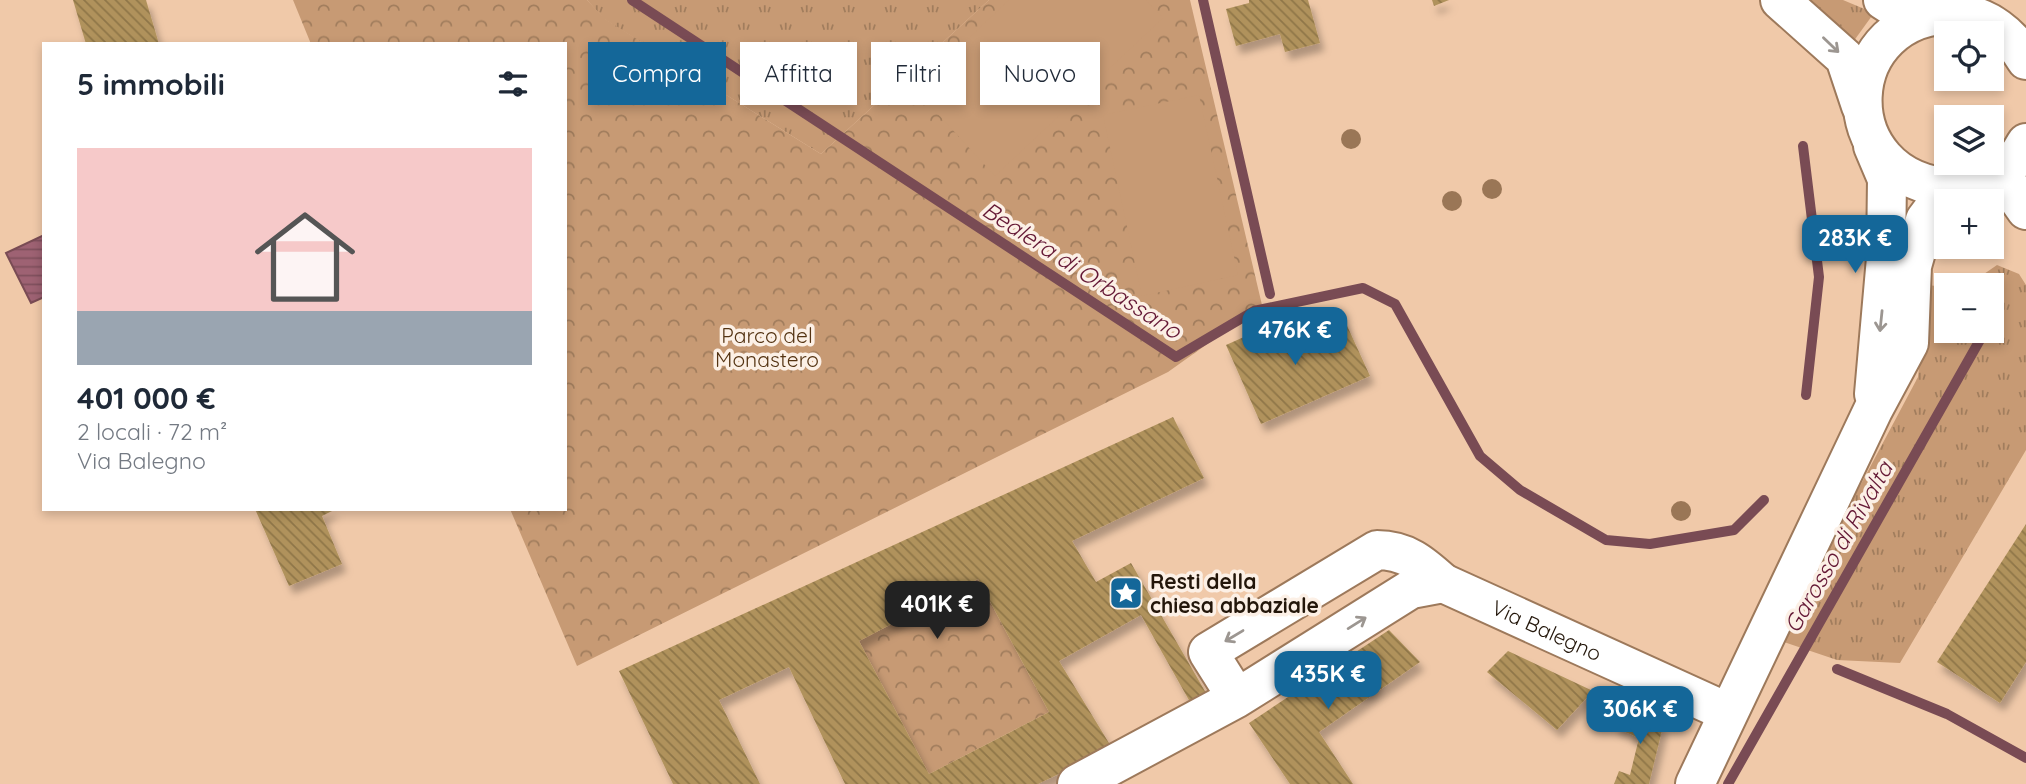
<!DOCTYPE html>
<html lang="it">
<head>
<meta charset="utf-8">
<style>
	body { margin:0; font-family:Quicksand,sans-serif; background:#f6f6f7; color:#1f2937; height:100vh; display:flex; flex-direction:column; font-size:26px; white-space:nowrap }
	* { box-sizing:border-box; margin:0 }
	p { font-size:23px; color:#747a83 }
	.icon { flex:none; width:38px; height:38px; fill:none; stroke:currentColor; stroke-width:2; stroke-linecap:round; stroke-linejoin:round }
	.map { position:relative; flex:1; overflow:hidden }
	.sheet { position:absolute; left:42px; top:42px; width:525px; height:469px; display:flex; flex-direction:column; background:#fff; border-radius:0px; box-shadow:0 4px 10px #0003 }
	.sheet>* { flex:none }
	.guide { position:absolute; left:588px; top:42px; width:665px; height:63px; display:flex; gap:14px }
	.controls { position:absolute; left:1934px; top:21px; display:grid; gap:14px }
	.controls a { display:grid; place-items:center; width:70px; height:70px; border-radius:0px; background:#fff; box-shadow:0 4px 10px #0003; font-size:35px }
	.price { position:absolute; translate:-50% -60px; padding:0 16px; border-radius:14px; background:#146799; color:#fff; font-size:23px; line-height:46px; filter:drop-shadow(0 2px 4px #0008) }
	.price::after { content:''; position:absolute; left:50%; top:42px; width:21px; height:16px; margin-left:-10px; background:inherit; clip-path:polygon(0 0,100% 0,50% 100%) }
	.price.on { background:#222; color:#fff }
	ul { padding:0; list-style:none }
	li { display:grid; align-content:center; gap:14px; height:371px; padding:0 35px }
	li+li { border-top:2px solid #e0e1e3 }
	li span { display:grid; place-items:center; height:217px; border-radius:0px; color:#555 }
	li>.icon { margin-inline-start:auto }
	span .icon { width:126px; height:126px; fill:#fffc; stroke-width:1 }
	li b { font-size:30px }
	h2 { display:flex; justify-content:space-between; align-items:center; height:84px; padding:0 35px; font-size:30px }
	.chip { padding:0 24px; border-radius:0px; background:#fff; box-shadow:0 4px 10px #0003; font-size:24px; line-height:63px }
	.chip.on { background:#146799; color:#fff }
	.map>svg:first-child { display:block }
	.grass { fill:url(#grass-tufts) }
	.park { fill:url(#park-crowns) }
	.garden { fill:#c79a74 }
	.water { fill:url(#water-rules); stroke:#794b54; stroke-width:2 }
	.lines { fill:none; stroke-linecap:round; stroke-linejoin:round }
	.stream { stroke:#794b54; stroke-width:10 }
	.building { fill:url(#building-back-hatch); fill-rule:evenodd; filter:url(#shadow) }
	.minor-casing { stroke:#9d795b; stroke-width:42 }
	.major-casing { stroke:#9d795b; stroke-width:42 }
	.minor { stroke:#fff; stroke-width:38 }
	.major { stroke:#fff; stroke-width:38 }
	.tree { fill:#9a7656 }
	.oneway { stroke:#9c9691 }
	.labels { text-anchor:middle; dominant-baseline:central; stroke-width:7; stroke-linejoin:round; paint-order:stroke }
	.park-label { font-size:21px; fill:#543312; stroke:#fcf0e6 }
	.poi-label { font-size:21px; font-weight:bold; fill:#23160a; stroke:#fcf0e6; text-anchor:start }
	.street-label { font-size:21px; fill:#23160a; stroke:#fcf0e6 }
	.water-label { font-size:23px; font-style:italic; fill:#641835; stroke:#fcf0e6 }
</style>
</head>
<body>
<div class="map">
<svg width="2026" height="784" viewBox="0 0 2026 784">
	<defs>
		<pattern id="grass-tufts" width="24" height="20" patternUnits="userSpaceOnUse" patternTransform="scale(1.75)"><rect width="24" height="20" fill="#c79a74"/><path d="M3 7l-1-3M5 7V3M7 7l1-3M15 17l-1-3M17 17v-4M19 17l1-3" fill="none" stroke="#a17d5d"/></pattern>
		<pattern id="park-crowns" width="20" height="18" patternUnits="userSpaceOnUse" patternTransform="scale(1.75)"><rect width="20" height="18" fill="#c79a74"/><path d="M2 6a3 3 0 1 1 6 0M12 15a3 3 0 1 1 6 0" fill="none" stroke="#a17d5d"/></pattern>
		<pattern id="water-rules" width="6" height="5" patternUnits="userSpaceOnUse" patternTransform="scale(1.75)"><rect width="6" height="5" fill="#9e6273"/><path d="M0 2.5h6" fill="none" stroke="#80505d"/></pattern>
		<pattern id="building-back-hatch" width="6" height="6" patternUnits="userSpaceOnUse" patternTransform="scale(1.75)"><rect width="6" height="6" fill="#b0925b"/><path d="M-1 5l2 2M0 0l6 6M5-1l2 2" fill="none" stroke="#8f7649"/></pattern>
		<filter id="shadow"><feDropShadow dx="4.5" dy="8" stdDeviation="3.5" flood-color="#0004"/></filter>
	</defs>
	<rect width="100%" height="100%" fill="#f0c9a9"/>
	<g class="grass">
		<polygon points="587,0 989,0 821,154 604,19"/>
		<polygon points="1792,0 1843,0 1874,13 1848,49"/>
		<polygon points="1997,265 2019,274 2026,285 2026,450 1900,663 1837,660 1778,640 1918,377 1927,285 1946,287 1946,331 1992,331 1992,285 1968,285"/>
	</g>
	<g class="park">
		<polygon points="293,0 587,0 605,19 821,154 989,0 1190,0 1262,305 1168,372 577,666 510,509 565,509 565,44 311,44"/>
		<polygon points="978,579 1049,712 929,774 859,641"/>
	</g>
	<g class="garden">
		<polygon points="1009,0 1146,0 1163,18 995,176 915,89"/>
		<polygon points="1199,95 1238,275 1142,296 1103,115"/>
	</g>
	<polygon class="water" points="44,235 44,297 31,303 6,253"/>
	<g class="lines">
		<g class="stream">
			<polyline points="632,0 1176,357 1254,311 1363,288 1395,304 1480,456 1520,490 1606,540 1650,544 1734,530 1764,500"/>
			<polyline points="1203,0 1270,294"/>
			<polyline points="1803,146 1819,277 1806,395"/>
			<polyline points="1276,315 1282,336"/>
			<polyline points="1992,320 1996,312"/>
			<polyline points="1837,669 1947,714 2026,758"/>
			<polyline points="1728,784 1985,331"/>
		</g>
	</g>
	<g class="building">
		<polygon points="73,0 146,0 159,44 86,44"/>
		<polygon points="1249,0 1308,0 1320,43 1285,52 1280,34 1236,46 1226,9 1249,3"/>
		<polygon points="1432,0 1449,0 1434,6"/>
		<polygon points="1344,319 1370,376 1261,424 1226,345 1282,320 1292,342"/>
		<path d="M1173,417L1204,478L1072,541L1096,582L1131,563L1210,700L1194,709L1141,615L1059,661L1112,748L1038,784H845L789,667L719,700L760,784H673L619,671ZM978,579L1049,712L929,774L859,641Z"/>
		<polygon points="255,509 336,509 322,516 342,564 289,586"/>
		<polygon points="2026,524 2026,662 2000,703 1937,662"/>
		<polygon points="1389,630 1420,662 1319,732 1353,784 1290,784 1249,723"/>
		<polygon points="1508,651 1593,691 1557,730 1487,672"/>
		<polygon points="1622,705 1663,726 1649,784 1614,784 1619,771 1630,775 1639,738 1614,727"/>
	</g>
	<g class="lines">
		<defs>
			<g id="minor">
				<polyline points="1780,0 1845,58 1861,106"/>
				<polyline points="1883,0 1914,20"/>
				<polyline points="2000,173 2026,210"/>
				<path id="s1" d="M1443,583L1727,712"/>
				<path d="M1077,784L1237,698L1411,589L1443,583C1422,564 1406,550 1377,550L1208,652L1237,698"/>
			</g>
			<g id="major">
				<path d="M2026,60C2012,36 1987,15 1959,14C1835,10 1828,181 1953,188C1982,190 2013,169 2026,143"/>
				<polyline points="1873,146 1887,179 1886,258 1874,394"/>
				<polyline points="1695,784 1873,410 1909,343 1912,266 1925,220 1940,200 1959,189"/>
			</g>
		</defs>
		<use href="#minor" class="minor-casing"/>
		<use href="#major" class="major-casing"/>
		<use href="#minor" class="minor"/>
		<use href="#major" class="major"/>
	</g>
	<g class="tree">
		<circle cx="1351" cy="139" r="10"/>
		<circle cx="1492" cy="189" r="10"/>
		<circle cx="1452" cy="201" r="10"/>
		<circle cx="1681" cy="511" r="10"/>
	</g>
	<defs><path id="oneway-shaft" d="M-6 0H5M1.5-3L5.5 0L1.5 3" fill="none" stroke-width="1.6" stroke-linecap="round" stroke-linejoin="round" transform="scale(1.75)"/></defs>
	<g class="oneway">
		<use href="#oneway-shaft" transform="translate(1831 45) rotate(44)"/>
		<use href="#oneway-shaft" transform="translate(1881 321) rotate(96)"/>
		<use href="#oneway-shaft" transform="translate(1357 623) rotate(-32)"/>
		<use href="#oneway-shaft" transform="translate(1234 636) rotate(149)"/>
	</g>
	<defs>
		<symbol id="sight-square" viewBox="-11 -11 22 22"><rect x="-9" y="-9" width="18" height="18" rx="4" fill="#146799" stroke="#fcf0e6"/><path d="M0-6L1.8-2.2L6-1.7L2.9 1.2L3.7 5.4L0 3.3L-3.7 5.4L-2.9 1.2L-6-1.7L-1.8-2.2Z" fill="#fff"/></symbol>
	</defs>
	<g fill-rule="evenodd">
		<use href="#sight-square" x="1107" y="574" width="38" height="38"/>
	</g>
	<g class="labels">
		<g class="park-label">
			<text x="767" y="335">Parco del<tspan x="767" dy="24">Monastero</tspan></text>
		</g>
		<g class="poi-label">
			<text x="1150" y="581">Resti della<tspan x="1150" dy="24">chiesa abbaziale</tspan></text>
		</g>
		<g class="street-label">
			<text stroke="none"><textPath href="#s1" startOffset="114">Via Balegno</textPath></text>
		</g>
		<g class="water-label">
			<text transform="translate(1082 270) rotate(33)">Bealera di Orbassano</text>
			<text transform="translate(1838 547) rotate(-60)">Garosso di Rivalta</text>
		</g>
	</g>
</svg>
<div class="controls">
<a><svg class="icon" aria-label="locate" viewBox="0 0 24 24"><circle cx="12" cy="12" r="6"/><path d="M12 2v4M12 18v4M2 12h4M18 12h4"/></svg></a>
<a><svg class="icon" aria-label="layers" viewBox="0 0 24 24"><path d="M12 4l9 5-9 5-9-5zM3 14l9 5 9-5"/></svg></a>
<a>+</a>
<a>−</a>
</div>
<b class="price" style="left:1855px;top:275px">283K €</b>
<b class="price" style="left:1295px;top:367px">476K €</b>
<b class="price on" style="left:937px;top:641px">401K €</b>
<b class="price" style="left:1328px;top:711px">435K €</b>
<b class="price" style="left:1640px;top:746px">306K €</b>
<div class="guide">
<a class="chip on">Compra</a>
<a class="chip">Affitta</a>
<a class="chip">Filtri</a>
<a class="chip">Nuovo</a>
</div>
<section class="sheet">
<h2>5 immobili<svg class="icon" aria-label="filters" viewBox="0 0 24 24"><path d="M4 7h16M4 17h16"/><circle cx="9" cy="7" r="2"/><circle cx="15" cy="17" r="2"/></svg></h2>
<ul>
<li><span style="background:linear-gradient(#f6c9c9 75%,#9aa5b1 0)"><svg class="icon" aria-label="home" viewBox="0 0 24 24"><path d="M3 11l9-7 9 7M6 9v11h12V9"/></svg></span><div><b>401 000 €</b><p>2 locali · 72 m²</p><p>Via Balegno</p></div></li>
</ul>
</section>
</div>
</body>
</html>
